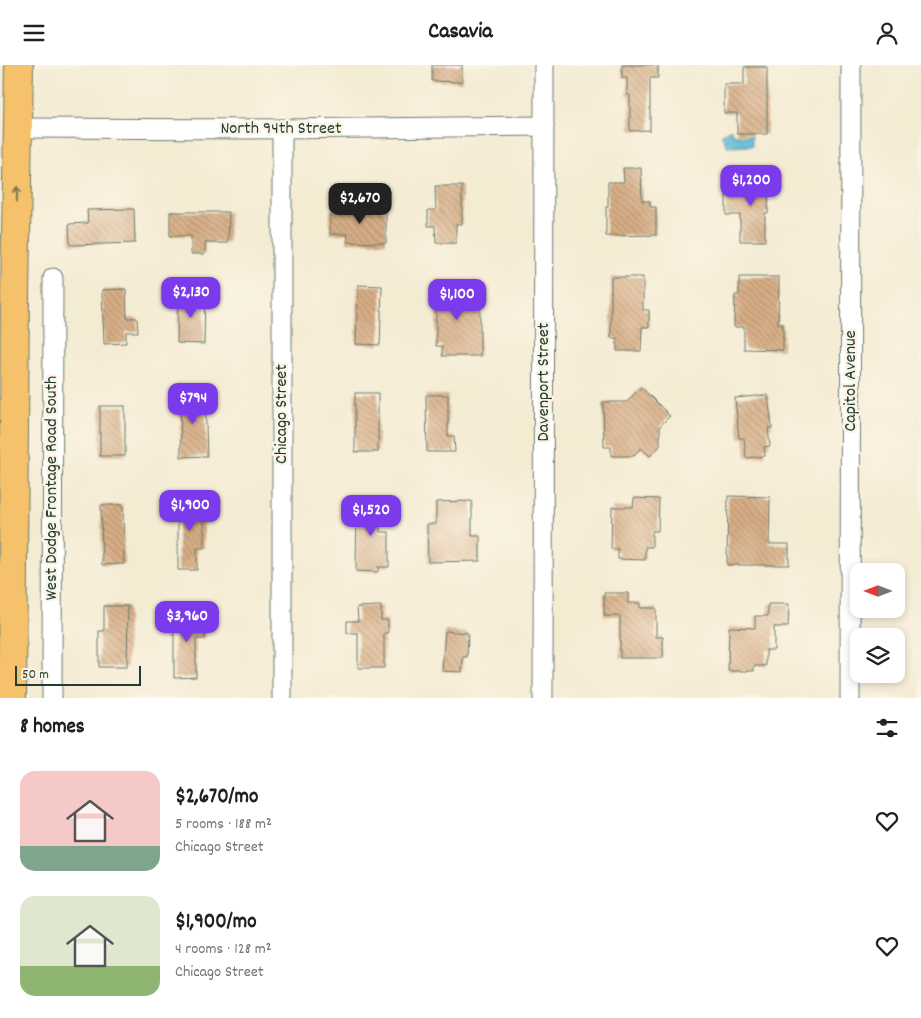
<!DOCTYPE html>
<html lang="en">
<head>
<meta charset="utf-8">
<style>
	body { margin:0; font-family:Dekko,sans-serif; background:#f2f2f2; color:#202124; height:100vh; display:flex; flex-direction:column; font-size:19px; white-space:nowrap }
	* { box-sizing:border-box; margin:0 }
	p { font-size:16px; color:#757577 }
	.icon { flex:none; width:28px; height:28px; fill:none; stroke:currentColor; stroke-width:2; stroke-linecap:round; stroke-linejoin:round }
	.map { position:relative; height:633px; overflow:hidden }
	.sheet { display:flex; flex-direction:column; background:#fff; flex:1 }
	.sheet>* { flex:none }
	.needle { width:32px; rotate:270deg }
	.buttons { position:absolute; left:850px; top:498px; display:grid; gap:10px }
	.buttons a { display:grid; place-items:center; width:55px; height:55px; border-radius:10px; background:#fff; box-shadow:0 2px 8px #0003; font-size:25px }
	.scale { position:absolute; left:15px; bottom:12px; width:126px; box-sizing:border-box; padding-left:5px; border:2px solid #1f3d34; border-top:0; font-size:14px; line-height:18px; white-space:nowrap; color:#1f3d34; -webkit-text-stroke:4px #fcf5e5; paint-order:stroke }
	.price { position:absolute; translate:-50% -42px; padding:0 11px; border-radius:10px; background:#7c3aed; color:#fff; font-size:16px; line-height:32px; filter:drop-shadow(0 1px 2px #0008) }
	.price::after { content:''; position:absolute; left:50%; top:30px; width:15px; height:11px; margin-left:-8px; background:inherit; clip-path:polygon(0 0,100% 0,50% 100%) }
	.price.selected { background:#222; color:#fff }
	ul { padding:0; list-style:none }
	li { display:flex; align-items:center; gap:15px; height:125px; padding:0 20px }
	li span { display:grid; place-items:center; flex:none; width:140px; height:100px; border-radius:15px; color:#555 }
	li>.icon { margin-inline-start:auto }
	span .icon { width:60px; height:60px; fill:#fffc; stroke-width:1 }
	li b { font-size:21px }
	h2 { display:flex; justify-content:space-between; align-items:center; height:60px; padding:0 20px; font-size:21px }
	header { display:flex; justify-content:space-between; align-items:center; height:65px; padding:0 20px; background:#fff; font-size:22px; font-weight:700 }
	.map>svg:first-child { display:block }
	.water { fill:url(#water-ripples); stroke:#3c7a86 }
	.building { fill:url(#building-back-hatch) }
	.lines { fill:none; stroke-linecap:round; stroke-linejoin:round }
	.minor-casing { stroke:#6a7a6c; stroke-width:21 }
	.trunk-casing { stroke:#6a7a6c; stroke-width:30 }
	.minor { stroke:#fff; stroke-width:19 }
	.trunk { stroke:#f5c16b; stroke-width:28 }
	.oneway { stroke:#7f784d }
	.labels { text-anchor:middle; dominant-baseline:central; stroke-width:5; stroke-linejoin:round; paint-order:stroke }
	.street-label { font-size:18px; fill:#1f3d34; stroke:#fcf5e5 }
</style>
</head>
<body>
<header><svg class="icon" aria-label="menu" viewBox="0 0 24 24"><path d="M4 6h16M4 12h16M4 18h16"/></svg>Casavia<svg class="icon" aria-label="person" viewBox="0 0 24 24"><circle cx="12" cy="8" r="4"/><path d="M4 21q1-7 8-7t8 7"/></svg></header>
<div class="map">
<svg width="921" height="633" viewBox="0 0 921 633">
	<defs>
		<pattern id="water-ripples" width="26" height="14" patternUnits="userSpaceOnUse" patternTransform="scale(1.25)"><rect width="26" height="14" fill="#59b7d7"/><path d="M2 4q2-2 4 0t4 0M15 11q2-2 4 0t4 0" fill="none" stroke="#4996af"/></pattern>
		<pattern id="building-back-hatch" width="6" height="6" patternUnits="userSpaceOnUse" patternTransform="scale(1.25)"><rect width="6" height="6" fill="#d8ae86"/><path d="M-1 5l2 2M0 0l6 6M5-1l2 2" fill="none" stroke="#af8f6e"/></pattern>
	</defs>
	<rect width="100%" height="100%" fill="#fcf5e5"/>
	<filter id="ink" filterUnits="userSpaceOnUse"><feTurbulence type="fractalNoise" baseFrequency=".02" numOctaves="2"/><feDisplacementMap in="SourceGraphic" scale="10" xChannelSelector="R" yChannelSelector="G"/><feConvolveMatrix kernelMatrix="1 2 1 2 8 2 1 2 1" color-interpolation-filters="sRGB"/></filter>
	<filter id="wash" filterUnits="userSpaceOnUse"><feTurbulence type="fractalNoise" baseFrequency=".0096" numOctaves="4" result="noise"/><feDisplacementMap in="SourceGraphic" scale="20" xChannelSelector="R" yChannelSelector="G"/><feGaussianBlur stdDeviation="1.12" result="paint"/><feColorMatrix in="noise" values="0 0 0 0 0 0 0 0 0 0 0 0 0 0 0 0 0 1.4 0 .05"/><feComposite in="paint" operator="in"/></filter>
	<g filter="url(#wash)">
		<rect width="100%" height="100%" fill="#f4ebd3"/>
		<polygon class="water" points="730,64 735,70 752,71 752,81 728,82 721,70"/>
		<g id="blocks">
			<g class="building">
				<polygon points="432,0 462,0 462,17 432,16"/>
				<polygon points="622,0 658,0 658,13 650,13 650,65 630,66 630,30 627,30 627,13 622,13"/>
				<polygon points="744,2 767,2 767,69 737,69 737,48 724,48 724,19 744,19"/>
				<polygon points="623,103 641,103 642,136 650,136 650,142 656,142 656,170 606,171 606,142 608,142 608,117 624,117"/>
				<polygon points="740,112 769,112 768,148 765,148 765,176 740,176 740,150 726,150 726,130 739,130"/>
				<polygon points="435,121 462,121 462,159 456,159 456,178 436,178 435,161 428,161 428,145 436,145"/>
				<polygon points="134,144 135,178 70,180 69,159 88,158 87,145"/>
				<polygon points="330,145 386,145 386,178 347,177 348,169 330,169"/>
				<polygon points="170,147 229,147 228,178 205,178 205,189 191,189 191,171 170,171"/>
				<polygon points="611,212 643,212 643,245 649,245 649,262 642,262 641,286 617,286 617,273 611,273"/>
				<polygon points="739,212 779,212 778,259 783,259 783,285 744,284 744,262 734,262 735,230 739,230"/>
				<polygon points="436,216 459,216 459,232 480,232 480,291 442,291 442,281 436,281"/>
				<polygon points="358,220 382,221 380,280 356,279"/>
				<polygon points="126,224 127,253 137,253 138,267 126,267 126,278 104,279 102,225"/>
				<polygon points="178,230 205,231 204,279 177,278"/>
				<polygon points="641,322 670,351 660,361 660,381 650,391 641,383 633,391 611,391 611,382 604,382 603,337 627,337"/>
				<polygon points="180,328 205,328 207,391 181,392"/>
				<rect x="355" y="328" width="23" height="59"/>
				<polygon points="426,330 448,330 448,371 454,371 455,387 427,387"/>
				<polygon points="768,330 772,363 768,363 770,381 764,382 765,391 746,393 744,373 739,373 735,333"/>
				<rect x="100" y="341" width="25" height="50"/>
				<polygon points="728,431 770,432 769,479 789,479 789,500 727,500"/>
				<polygon points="634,433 659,434 658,466 652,466 652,482 645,482 645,495 618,494 618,484 611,484 612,442 633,442"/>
				<polygon points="178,434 204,434 204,483 197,483 197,505 178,505"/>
				<polygon points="357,434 381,434 380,467 389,467 389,502 378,502 378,507 356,506"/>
				<polygon points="472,436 472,471 480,471 480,496 428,497 427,459 436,459 436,437"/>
				<polygon points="101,440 123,440 124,499 102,500"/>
				<polygon points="604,528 628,528 628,538 640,538 640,543 656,543 656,572 663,572 663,593 620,593 620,551 604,551"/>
				<polygon points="768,539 789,539 788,562 774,562 774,585 766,585 766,601 754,601 754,606 728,606 729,562 755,563 755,551 768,551"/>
				<polygon points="104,541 128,541 127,602 99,602 99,566 104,566"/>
				<polygon points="381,541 381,555 388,555 388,568 384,568 384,603 358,603 358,568 347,568 347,556 358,556 357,542"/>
				<polygon points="174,549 205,549 205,574 196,574 196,612 174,613"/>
				<polygon points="445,566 468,568 467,592 463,592 462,607 442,606"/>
			</g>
		</g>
	</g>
	<g filter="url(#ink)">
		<use href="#blocks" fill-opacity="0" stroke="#6a7a6c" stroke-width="1"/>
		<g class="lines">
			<defs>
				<g id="minor">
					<polyline points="18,63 282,64 544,61"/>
					<polyline points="52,633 53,213"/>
					<polyline points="282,633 282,64"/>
					<polyline points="543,633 544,0"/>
					<polyline points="850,633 851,0"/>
				</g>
				<polyline id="trunk" points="12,633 15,229 19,0"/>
			</defs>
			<use href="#minor" class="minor-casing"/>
			<use href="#trunk" class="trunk-casing"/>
			<use href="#minor" class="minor"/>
			<use href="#trunk" class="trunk"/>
		</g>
		<defs><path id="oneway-shaft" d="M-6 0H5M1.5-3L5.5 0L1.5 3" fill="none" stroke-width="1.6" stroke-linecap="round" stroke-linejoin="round" transform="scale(1.25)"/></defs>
		<use class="oneway" href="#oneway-shaft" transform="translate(17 129) rotate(-89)"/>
	</g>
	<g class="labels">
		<g class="street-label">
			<text x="281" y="64">North 94th Street</text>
			<text transform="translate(851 316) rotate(-90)">Capitol Avenue</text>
			<text transform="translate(544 317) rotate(-90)">Davenport Street</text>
			<text transform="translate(282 349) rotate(-90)">Chicago Street</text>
			<text transform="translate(52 423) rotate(-90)">West Dodge Frontage Road South</text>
		</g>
	</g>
</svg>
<div class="buttons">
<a><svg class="needle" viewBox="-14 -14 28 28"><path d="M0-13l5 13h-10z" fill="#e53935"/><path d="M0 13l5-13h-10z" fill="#757577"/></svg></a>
<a><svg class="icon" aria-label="layers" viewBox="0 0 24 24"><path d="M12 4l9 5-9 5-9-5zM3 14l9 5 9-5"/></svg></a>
</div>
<div class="scale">50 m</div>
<b class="price" style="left:751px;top:142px">$1,200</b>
<b class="price selected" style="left:360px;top:160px">$2,670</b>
<b class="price" style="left:191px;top:254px">$2,130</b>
<b class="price" style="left:457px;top:256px">$1,100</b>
<b class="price" style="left:193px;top:360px">$794</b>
<b class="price" style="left:190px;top:467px">$1,900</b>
<b class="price" style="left:371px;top:472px">$1,520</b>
<b class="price" style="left:187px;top:578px">$3,960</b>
</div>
<section class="sheet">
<h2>8 homes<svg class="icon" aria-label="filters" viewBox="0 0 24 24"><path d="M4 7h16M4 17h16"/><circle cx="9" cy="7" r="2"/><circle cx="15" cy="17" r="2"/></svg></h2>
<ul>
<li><span style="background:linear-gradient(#f6c9c9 75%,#7fa58c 0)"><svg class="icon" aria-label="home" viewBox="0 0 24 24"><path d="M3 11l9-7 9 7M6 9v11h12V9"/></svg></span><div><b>$2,670/mo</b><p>5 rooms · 188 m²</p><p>Chicago Street</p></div><svg class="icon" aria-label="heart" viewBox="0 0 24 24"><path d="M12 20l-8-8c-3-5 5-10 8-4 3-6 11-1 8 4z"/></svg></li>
<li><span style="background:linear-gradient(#dfe7d0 70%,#8fb573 0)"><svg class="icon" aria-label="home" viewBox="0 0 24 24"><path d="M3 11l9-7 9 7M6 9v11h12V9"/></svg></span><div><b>$1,900/mo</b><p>4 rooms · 128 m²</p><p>Chicago Street</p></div><svg class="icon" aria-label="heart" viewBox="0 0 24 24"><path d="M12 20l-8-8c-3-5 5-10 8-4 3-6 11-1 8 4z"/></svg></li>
</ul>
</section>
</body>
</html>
